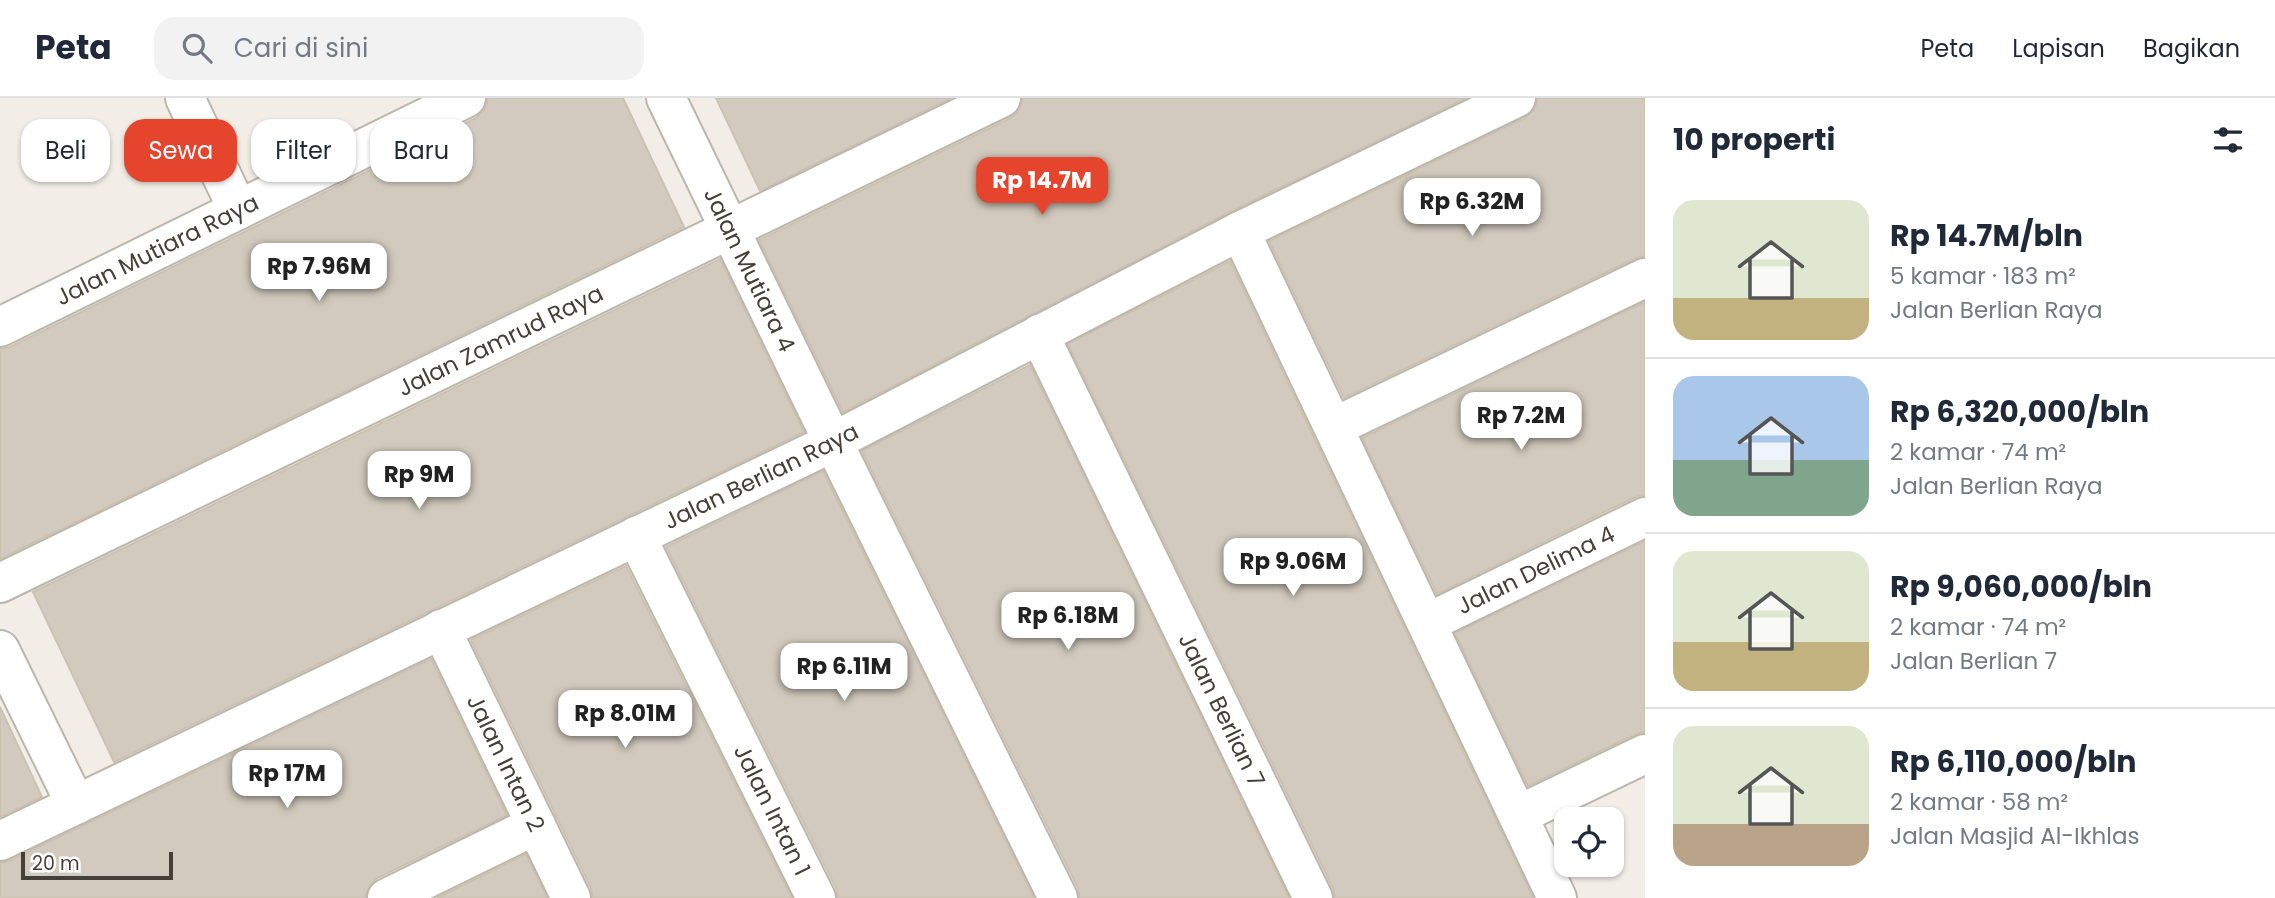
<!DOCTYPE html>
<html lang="id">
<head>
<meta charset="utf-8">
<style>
	body { margin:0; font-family:Poppins,sans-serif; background:#f2f2f3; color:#1f2937; height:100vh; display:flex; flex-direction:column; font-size:26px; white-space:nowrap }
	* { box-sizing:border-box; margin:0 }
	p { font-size:23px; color:#747a83 }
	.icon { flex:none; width:38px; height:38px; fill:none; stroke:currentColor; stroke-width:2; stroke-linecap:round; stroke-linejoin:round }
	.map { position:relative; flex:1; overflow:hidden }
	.details { display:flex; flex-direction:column; background:#fff; width:630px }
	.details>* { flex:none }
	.hud { position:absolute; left:21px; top:21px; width:665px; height:63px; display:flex; gap:14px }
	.fabs { position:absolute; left:1554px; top:709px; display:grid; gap:14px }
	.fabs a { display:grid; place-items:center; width:70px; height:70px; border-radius:14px; background:#fff; box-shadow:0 2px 5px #0004; font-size:35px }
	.scale { position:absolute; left:21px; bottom:18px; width:152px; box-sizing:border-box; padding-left:7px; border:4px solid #443f37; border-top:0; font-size:19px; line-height:24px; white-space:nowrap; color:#443f37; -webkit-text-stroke:5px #fff; paint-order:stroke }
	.price { position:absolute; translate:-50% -60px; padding:0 16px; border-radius:14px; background:#fff; color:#222; font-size:23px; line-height:46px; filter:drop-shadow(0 2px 4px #0008) }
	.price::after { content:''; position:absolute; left:50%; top:42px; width:21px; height:16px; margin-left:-10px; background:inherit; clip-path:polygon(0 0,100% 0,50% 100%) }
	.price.on { background:#e4452c; color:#fff }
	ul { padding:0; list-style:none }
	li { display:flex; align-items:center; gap:21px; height:175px; padding:0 28px }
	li+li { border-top:2px solid #e0e1e3 }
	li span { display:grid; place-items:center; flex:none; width:196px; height:140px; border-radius:21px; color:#555 }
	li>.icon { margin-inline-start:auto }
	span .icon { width:84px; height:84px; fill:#fffc; stroke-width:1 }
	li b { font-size:30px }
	h2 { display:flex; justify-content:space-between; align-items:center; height:84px; padding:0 28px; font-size:30px }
	.chip { padding:0 24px; border-radius:21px; background:#fff; box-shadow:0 2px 5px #0004; font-size:24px; line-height:63px }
	.chip.on { background:#e4452c; color:#fff }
	header { display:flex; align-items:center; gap:42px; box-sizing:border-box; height:98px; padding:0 35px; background:#fff; border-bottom:2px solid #e0e1e3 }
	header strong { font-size:33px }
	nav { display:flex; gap:38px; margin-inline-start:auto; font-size:24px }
	.search { width:490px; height:63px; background:#f2f2f3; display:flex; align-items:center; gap:18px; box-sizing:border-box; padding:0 24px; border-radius:21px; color:#747a83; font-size:26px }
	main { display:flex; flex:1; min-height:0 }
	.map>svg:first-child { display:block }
	.building { fill:#d2cabe; stroke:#ccc2b2; stroke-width:2 }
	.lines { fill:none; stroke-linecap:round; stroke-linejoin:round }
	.street-casing { stroke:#bcb6ab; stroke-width:42 }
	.street { stroke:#fff; stroke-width:38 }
	.labels { text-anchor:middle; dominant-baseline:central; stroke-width:7; stroke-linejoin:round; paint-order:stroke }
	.street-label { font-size:23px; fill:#443f37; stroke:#fff }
</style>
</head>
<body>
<header>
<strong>Peta</strong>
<div class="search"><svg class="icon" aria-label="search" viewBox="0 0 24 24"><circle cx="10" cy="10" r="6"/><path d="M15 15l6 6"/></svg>Cari di sini</div>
<nav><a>Peta</a><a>Lapisan</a><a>Bagikan</a></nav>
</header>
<main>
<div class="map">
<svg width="1645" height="800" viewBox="0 0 1645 800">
	<rect width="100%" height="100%" fill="#f2eee7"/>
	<g class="building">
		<polygon points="488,0 623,0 684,129 0,461 0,251 10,249 476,20 484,12"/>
		<polygon points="716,0 951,0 760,93"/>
		<polygon points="1023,0 1466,0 1230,114 843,314 759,142 1011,20 1019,12"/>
		<polygon points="1538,0 1645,0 1645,158 1636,160 1344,300 1269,143 1525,20 1534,12"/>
		<polygon points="720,161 804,334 114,664 33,494"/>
		<polygon points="1230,163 1533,800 1335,800 1333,790 1068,246"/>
		<polygon points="1645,204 1645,397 1635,399 1437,496 1362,340"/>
		<polygon points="1030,267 1289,800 1080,800 1078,790 862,353"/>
		<polygon points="823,373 1034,800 838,800 836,790 666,449"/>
		<polygon points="1645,443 1645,634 1636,636 1528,688 1455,535"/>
		<polygon points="626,468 792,800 593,800 591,790 471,542"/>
		<polygon points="431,561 507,717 377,780 369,788 365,800 0,800 0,765 9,763"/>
		<polygon points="0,609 42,699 0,719"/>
		<polygon points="526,756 547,800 437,800"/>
	</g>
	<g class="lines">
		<defs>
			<g id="street">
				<polyline points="185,0 238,112"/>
				<path id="s1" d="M666,0L833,344L1058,800"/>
				<polyline points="1240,133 1557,800"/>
				<path id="s2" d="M0,229L466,0"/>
				<path id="s3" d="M1039,236L1313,800"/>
				<polyline points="1334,329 1645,180"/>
				<path id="s4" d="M636,438L816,800"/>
				<path id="s5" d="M0,485L1001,0"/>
				<path id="s6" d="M1427,525L1645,419"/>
				<path id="s7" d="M441,531L571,800"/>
				<polyline points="0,552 76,707"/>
				<polyline points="1518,717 1645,656"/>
				<path id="s8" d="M0,743L815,353L1240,133L1516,0"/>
				<polyline points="387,800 536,727"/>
			</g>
		</defs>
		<use href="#street" class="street-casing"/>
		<use href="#street" class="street"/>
	</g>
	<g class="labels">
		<g class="street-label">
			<text stroke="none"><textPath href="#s2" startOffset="175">Jalan Mutiara Raya</textPath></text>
			<text stroke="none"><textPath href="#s1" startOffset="191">Jalan Mutiara 4</textPath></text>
			<text stroke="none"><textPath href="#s5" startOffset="556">Jalan Zamrud Raya</textPath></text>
			<text stroke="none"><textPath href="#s8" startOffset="844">Jalan Berlian Raya</textPath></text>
			<text stroke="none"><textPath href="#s6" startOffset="121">Jalan Delima 4</textPath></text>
			<text stroke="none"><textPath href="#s3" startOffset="418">Jalan Berlian 7</textPath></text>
			<text stroke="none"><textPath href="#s7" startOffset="149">Jalan Intan 2</textPath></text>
			<text stroke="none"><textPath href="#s4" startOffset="306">Jalan Intan 1</textPath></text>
		</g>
	</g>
</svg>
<div class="fabs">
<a><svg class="icon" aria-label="locate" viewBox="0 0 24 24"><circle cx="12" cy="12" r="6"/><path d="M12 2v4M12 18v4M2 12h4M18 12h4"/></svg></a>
</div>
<div class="scale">20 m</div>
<b class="price on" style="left:1042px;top:119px">Rp 14.7M</b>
<b class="price" style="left:1472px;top:140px">Rp 6.32M</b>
<b class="price" style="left:319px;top:205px">Rp 7.96M</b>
<b class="price" style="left:1521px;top:354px">Rp 7.2M</b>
<b class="price" style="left:419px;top:413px">Rp 9M</b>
<b class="price" style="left:1293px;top:500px">Rp 9.06M</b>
<b class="price" style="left:1068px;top:554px">Rp 6.18M</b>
<b class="price" style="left:844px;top:605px">Rp 6.11M</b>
<b class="price" style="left:625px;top:652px">Rp 8.01M</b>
<b class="price" style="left:287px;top:712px">Rp 17M</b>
<div class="hud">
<a class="chip">Beli</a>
<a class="chip on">Sewa</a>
<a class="chip">Filter</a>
<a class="chip">Baru</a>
</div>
</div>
<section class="details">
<h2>10 properti<svg class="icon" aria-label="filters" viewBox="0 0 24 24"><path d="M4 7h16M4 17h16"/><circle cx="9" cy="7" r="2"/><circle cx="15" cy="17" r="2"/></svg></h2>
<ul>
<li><span style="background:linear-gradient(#dfe7d0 70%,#c2b280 0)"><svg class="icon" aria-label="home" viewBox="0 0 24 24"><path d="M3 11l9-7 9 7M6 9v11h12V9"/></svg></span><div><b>Rp 14.7M/bln</b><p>5 kamar · 183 m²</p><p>Jalan Berlian Raya</p></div></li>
<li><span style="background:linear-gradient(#a9c7e8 60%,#7fa58c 0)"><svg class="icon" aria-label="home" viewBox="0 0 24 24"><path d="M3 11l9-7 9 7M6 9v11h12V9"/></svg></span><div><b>Rp 6,320,000/bln</b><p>2 kamar · 74 m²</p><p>Jalan Berlian Raya</p></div></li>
<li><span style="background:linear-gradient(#dfe7d0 65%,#c2b280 0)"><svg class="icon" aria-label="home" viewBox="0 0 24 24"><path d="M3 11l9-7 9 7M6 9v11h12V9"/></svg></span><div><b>Rp 9,060,000/bln</b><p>2 kamar · 74 m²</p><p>Jalan Berlian 7</p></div></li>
<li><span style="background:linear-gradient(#dfe7d0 70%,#b9a48a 0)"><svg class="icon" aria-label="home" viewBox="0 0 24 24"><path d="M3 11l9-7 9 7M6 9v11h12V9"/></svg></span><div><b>Rp 6,110,000/bln</b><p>2 kamar · 58 m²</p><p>Jalan Masjid Al-Ikhlas</p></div></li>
</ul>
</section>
</main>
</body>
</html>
